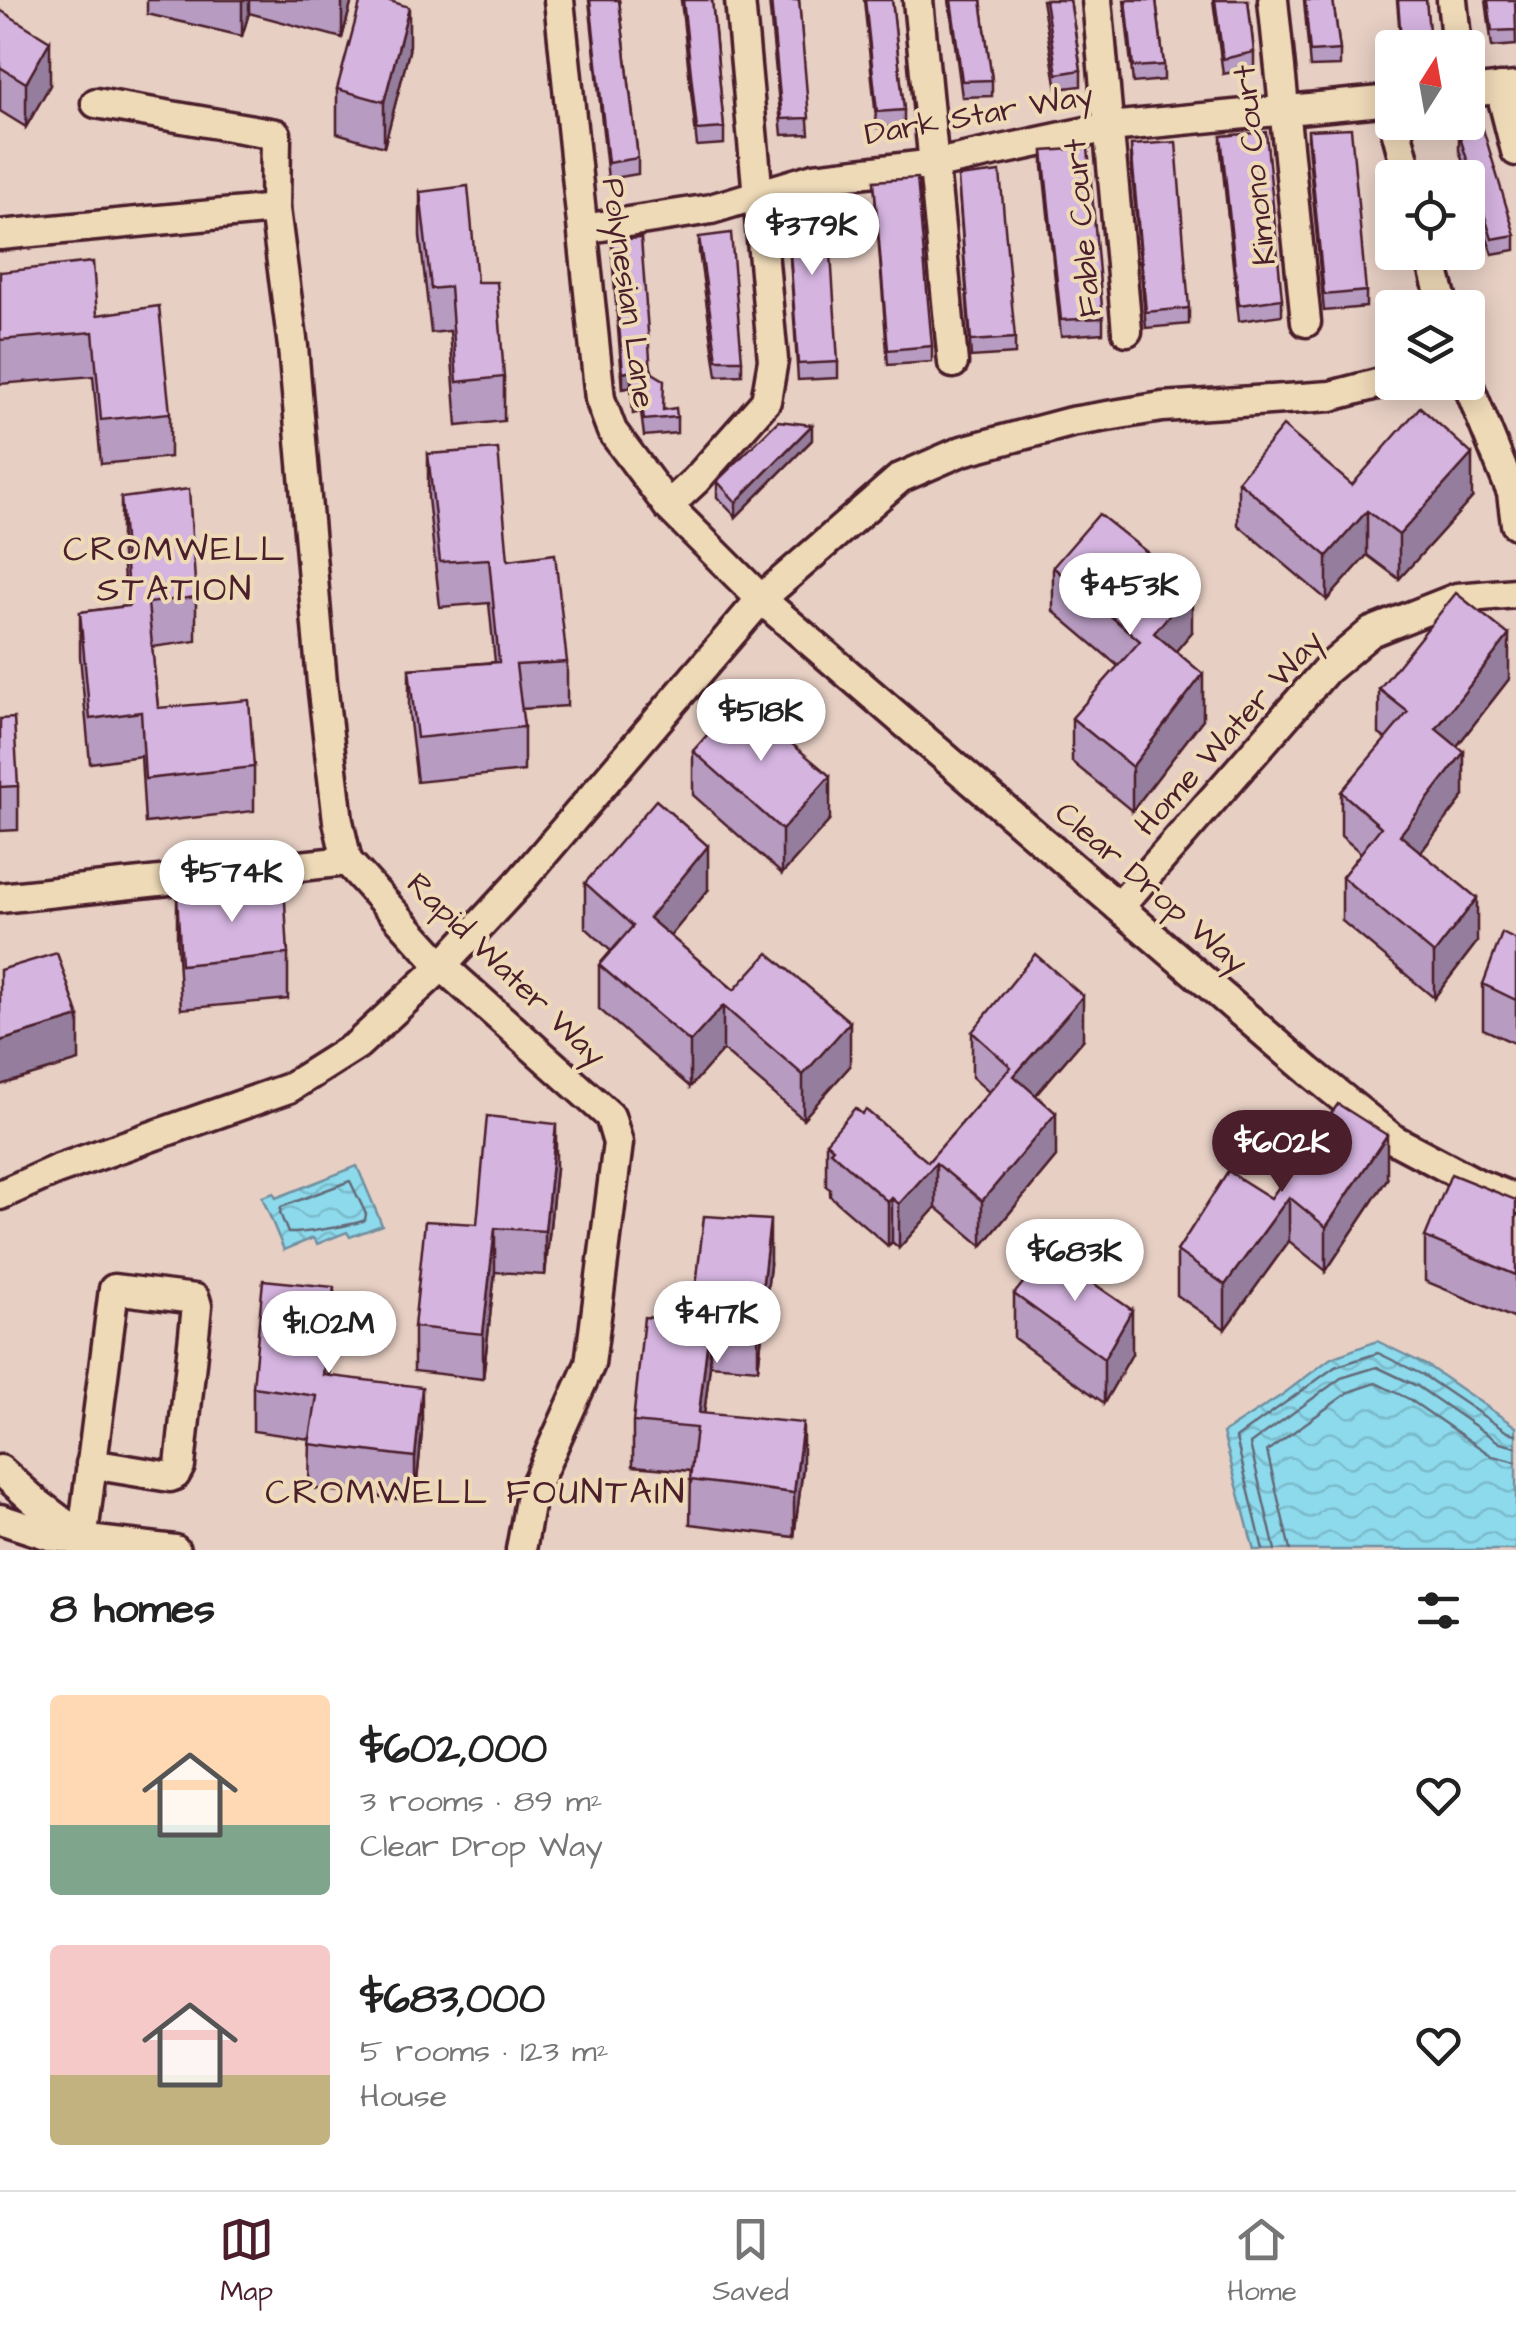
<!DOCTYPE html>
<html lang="en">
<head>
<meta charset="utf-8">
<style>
	body { margin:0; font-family:"Architects Daughter",sans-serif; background:#f6f6f6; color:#222; height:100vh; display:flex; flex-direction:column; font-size:38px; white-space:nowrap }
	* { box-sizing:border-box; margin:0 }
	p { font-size:32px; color:#767676 }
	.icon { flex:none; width:55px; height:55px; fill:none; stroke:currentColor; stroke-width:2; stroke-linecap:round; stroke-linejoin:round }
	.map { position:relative; height:1550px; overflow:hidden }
	.details { display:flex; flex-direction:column; background:#fff; flex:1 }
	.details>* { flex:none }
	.needle { width:65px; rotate:11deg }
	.buttons { position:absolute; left:1375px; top:30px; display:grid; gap:20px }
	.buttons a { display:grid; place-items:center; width:110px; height:110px; border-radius:10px; background:#fff; box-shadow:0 5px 25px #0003; font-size:50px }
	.price { position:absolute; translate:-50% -85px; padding:0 22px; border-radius:35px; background:#fff; color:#222; font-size:32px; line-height:65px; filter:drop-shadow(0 2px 5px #0008) }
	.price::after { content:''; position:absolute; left:50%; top:60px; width:30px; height:22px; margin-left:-15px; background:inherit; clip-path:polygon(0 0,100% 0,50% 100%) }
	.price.active { background:#4a1f2b; color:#fff }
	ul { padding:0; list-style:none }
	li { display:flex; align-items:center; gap:30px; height:250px; padding:0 50px }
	li span { display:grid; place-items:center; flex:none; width:280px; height:200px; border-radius:10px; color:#555 }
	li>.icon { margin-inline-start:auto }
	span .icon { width:120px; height:120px; fill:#fffc; stroke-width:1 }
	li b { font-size:42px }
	h2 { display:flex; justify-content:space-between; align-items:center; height:120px; padding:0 50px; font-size:42px }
	.tab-bar { display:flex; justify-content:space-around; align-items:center; height:140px; border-top:2px solid #e0e0e0; background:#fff; font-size:28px; color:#767676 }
	.tab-bar a { display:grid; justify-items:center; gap:5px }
	.tab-bar .active { color:#4a1f2b }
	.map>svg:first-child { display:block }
	.water { fill:url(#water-waves); stroke:#728f9f; stroke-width:2.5 }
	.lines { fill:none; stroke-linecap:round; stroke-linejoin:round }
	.shore { stroke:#646a78; stroke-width:2.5 }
	.minor-casing { stroke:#4a1f2b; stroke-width:35 }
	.minor { stroke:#efdab8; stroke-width:28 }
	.wall { fill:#b79bc1; stroke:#4a1f2b; stroke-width:2.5 }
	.shaded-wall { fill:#957e9d; stroke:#4a1f2b; stroke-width:2.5 }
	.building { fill:#d5b4e0; stroke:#4a1f2b; stroke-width:2.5 }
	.labels { text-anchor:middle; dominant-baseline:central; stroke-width:8; stroke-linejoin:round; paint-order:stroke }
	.street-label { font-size:32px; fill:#4a1f2b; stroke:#efdab8 }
	.neighbourhood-label { font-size:35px; letter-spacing:2.5px; fill:#4a1f2b; stroke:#efdab8 }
</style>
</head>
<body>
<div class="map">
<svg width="1516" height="1550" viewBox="0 0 1516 1550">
	<defs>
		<pattern id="water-waves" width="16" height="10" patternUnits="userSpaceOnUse" patternTransform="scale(2.5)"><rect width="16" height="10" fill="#8cdaec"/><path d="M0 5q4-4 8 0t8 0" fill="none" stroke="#7abbcb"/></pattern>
	</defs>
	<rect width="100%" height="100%" fill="#e7cfc4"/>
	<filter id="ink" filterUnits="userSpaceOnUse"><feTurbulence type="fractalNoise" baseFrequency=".01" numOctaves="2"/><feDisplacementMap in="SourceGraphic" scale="20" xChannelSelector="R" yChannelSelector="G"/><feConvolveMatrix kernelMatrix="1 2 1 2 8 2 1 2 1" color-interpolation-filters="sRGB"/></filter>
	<g filter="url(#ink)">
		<g class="water">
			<polygon points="357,1166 382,1225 350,1237 347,1232 317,1244 313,1238 284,1250 262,1197 274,1193 276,1198"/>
			<polygon points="1377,1341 1428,1366 1516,1427 1516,1550 1254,1550 1223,1433 1282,1395 1331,1358"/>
		</g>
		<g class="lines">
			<g class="shore">
				<path d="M350,1181L366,1214L365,1220C354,1225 300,1234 288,1233L280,1213L281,1207Z"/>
				<polyline points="1263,1550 1236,1438 1335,1367 1378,1353 1423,1375 1507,1432 1516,1434"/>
				<polyline points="1275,1550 1250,1444 1341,1378 1377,1367 1417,1386 1500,1443 1516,1447"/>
				<polyline points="1290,1550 1267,1451 1349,1392 1376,1383 1409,1399 1492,1456 1516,1462"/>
			</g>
			<defs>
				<g id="minor">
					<polyline points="559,0 600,399 612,431 668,506 761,599 1309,1071 1393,1139 1478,1184 1516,1199"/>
					<polyline points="918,0 953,363"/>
					<polyline points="1097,0 1127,331"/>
					<polyline points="1273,0 1306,322"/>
					<polyline points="1452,0 1457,48"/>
					<polyline points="1500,88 1516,151"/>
					<polyline points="1468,92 1516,87"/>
					<polyline points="96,103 276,134 275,209 293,347 322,683 338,821 347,861 442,966 610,1116 618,1143 590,1364 531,1495 521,1550"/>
					<polyline points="1394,122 1409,178"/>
					<polyline points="583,229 711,209 814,178 936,164 1109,127 1392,100"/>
					<polyline points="0,235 275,209"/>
					<polyline points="1429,252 1444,308"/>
					<polyline points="1467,382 1512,493 1516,524"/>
					<polyline points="668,506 696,480 766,401 773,360 740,0"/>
					<polyline points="0,898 347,861"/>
					<polyline points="1119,907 1326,670 1371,632 1457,598 1516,593"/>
					<polyline points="0,1195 56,1170 289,1088 357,1045 442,966 517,885 761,599 900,478 962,451 1071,422 1162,407 1331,396 1392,380"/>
					<polyline points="0,1470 37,1503 82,1537"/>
					<polyline points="0,1519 52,1536 175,1550"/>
					<polyline points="81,1550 114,1289 195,1299 197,1306 180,1466 175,1475 170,1477 91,1464"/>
				</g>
			</defs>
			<use href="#minor" class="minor-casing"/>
			<use href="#minor" class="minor"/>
		</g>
		<g class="wall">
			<polygon points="147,0 352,0 342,38 249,13 242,36 147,14"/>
			<polygon points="589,0 619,0 638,158 638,174 608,179"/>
			<polygon points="681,0 712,0 724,128 724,144 697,146"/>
			<polygon points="769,0 799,0 809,134 782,135"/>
			<polygon points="864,0 892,0 904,110 904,126 877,128"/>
			<polygon points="949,0 981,0 992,80 992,96 962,97"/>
			<polygon points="1042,0 1070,0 1081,70 1081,86 1057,89"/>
			<polygon points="1124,0 1156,0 1164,65 1164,80 1133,83"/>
			<polygon points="1213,0 1248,0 1254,52 1254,68 1223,74"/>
			<polygon points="1304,0 1333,0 1340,50 1340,66 1310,67"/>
			<polygon points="1397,0 1426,0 1430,48 1401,48"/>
			<polygon points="1486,0 1515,0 1516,45 1492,47"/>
			<polygon points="0,10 50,85 26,127 0,111"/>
			<polygon points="409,51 384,147 337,133 337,89"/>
			<polygon points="1308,130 1366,291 1366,307 1324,311 1308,146"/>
			<polygon points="1459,134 1515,235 1515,250 1492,254 1459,150"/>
			<polygon points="1221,136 1282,299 1282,315 1239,321 1221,152"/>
			<polygon points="1131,145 1189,308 1189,324 1146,328 1131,161"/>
			<polygon points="1043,151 1103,318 1103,333 1061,336 1043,167"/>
			<polygon points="958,177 1015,338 1015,354 971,357"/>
			<polygon points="874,181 932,346 932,362 888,365"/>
			<polygon points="420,192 477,282 504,377 504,421 457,426 450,331 431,333 420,236"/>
			<polygon points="786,196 838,362 838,378 798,380"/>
			<polygon points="699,237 742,360 742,375 717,376 699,252"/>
			<polygon points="612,240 664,410 677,417 677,433 644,436 641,412 633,414 631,387 623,389 612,256"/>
			<polygon points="0,272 97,315 170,413 170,457 101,464 93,376 0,384"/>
			<polygon points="812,440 736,517 717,497 717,481"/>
			<polygon points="428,454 508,560 567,662 567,706 521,709 524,727 524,771 417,782 409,713 409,669 495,662 489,603 440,607 428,498"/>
			<polygon points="1238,481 1352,485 1472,498 1399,579 1367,555 1327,600 1238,525"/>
			<polygon points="121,498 196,597 196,641 152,647 158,708 254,767 254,811 145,823 141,756 90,763 80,656 80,612 126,606 121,542"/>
			<polygon points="1053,567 1192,632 1176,651 1203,719 1132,811 1072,762 1072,718 1118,666 1053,611"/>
			<polygon points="1509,679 1457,746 1464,796 1421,852 1477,942 1434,998 1342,921 1342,877 1361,853 1341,836 1341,792 1386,739 1379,734 1379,689"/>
			<polygon points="0,719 18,786 18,830 0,831"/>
			<polygon points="693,751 830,820 782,874 693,795"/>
			<polygon points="585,883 708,890 670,936 734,990 850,1066 803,1119 723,1050 690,1087 599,1009 599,965 611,951 585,927"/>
			<polygon points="238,890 288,954 288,999 181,1009 177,939 177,895 222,899 238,899"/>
			<polygon points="1516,940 1516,1044 1483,1029 1483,984"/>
			<polygon points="972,1032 1083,1040 1036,1095 1056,1157 982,1246 936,1207 899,1248 892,1242 888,1246 830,1196 830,1189 826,1186 826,1142 928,1162 989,1092 972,1077"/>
			<polygon points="556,1168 545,1275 495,1272 483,1379 414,1371 414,1327 477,1224"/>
			<polygon points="1387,1179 1326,1271 1289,1241 1225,1329 1177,1295 1177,1251 1271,1198"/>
			<polygon points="1516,1200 1516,1319 1425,1281 1425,1237"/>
			<polygon points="770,1265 758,1369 710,1365 704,1413 803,1467 794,1537 690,1524 691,1471 633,1466 633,1422 692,1321"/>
			<polygon points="1014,1294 1132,1354 1104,1403 1014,1338"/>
			<polygon points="334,1331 329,1376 422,1431 415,1501 309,1488 310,1439 253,1431 253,1387"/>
		</g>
		<g class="shaded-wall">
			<polygon points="242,0 249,0 249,13 242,36"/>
			<polygon points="342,0 352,0 342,38"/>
			<polygon points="409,7 409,51 384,147 384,102"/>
			<polygon points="50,41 50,85 26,127 26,83"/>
			<polygon points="631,371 631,387 623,389 623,373"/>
			<polygon points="812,425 812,440 736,517 736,502"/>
			<polygon points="1472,454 1472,498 1399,579 1399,535"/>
			<polygon points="1367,511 1367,555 1327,600 1327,556"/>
			<polygon points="1192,588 1192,632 1154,677 1154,633"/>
			<polygon points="1509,635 1509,679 1436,773 1436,729"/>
			<polygon points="1203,674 1203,719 1132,811 1132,767"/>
			<polygon points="1464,752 1464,796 1400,879 1400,835"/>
			<polygon points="830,776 830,820 782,874 782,830"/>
			<polygon points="708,846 708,890 649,962 649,918"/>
			<polygon points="1477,898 1477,942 1434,998 1434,954"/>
			<polygon points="1083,996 1083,1040 1014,1120 1014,1076"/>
			<polygon points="723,1006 723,1050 690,1087 690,1042"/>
			<polygon points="79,1017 79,1061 0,1085 0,1041"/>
			<polygon points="850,1022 850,1066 803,1119 803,1075"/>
			<polygon points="1056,1113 1056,1157 982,1246 982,1201"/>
			<polygon points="556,1124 556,1168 545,1275 545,1231"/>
			<polygon points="1387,1135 1387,1179 1326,1271 1326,1227"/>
			<polygon points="936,1163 936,1207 899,1248 899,1204"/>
			<polygon points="1289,1197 1289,1241 1225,1329 1225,1285"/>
			<polygon points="892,1198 892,1242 888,1246 888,1202"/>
			<polygon points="770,1220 770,1265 758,1369 758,1325"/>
			<polygon points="495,1228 495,1272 483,1379 483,1334"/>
			<polygon points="334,1287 334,1331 323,1419 323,1375"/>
			<polygon points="1132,1310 1132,1354 1104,1403 1104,1359"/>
			<polygon points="710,1321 710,1365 699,1457 699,1413"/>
			<polygon points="422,1387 422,1431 415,1501 415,1457"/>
			<polygon points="803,1423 803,1467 794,1537 794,1493"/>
		</g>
		<g class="building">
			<polygon points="361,0 387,0 409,7 384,102 337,89"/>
			<polygon points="590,0 619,0 638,158 608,163"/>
			<polygon points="683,0 712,0 724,128 697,130"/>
			<polygon points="771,0 799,0 809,118 782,119"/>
			<polygon points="865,0 892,0 904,110 877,112"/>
			<polygon points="951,0 981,0 992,80 962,81"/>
			<polygon points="1045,0 1070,0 1081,70 1057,74"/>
			<polygon points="1126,0 1156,0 1164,65 1133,67"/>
			<polygon points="1215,0 1248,0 1254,52 1223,59"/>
			<polygon points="1305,0 1333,0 1340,50 1310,52"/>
			<polygon points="1398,0 1426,0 1430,41 1401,41"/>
			<polygon points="1488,0 1515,0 1516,30 1492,31"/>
			<polygon points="0,10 50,41 26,83 0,67"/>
			<polygon points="1351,128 1366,291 1324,295 1308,130"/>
			<polygon points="1483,129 1515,235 1492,239 1459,134"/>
			<polygon points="1266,132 1282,299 1239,305 1221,136"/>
			<polygon points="1176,142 1189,308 1146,312 1131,145"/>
			<polygon points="1088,148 1103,318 1061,320 1043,151"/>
			<polygon points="1000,172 1015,338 971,341 958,177"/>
			<polygon points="917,178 932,346 888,350 874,181"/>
			<polygon points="468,186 477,282 497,282 504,377 457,382 450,287 431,289 420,192"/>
			<polygon points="827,191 838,362 798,364 786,196"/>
			<polygon points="731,233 742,360 717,360 699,237"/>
			<polygon points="641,238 651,372 664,380 663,410 676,408 677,417 644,420 641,396 633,398 631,371 623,373 612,240"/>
			<polygon points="93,262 97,315 159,306 170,413 101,420 93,332 0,340 0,272"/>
			<polygon points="1420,407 1472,454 1399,535 1367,511 1327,556 1238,481 1283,426 1352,485"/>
			<polygon points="778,421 812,425 736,502 717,481"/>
			<polygon points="498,449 508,560 555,554 567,662 516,665 524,727 417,738 409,669 499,662 489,559 440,562 428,454"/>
			<polygon points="189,489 196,597 148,603 158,708 249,700 254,767 145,779 141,712 90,719 80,612 129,606 121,498"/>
			<polygon points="1099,514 1192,588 1154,633 1203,674 1132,767 1072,718 1140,641 1053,567"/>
			<polygon points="1456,593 1509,635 1436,729 1464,752 1400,835 1477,898 1434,954 1342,877 1381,827 1341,792 1408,712 1379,689"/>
			<polygon points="739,699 830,776 782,830 693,751"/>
			<polygon points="14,718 18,786 0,787 0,719"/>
			<polygon points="656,800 708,846 649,918 734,990 768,953 850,1022 803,1075 723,1006 690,1042 599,965 633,926 585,883"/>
			<polygon points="284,885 288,954 181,965 177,895 220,891 222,899 239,899 238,890"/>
			<polygon points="1502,933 1516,940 1516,1000 1483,984"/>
			<polygon points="57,953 79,1017 0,1041 0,970"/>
			<polygon points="1035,954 1083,996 1014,1076 1056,1113 982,1201 936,1163 899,1204 892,1198 888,1202 830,1151 833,1148 826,1142 855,1108 862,1114 866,1110 928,1162 1011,1067 972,1032"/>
			<polygon points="1338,1104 1387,1135 1326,1227 1289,1197 1225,1285 1177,1251 1228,1171 1271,1198"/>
			<polygon points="487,1116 556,1124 545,1231 495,1228 483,1334 414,1327 425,1221 477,1224"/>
			<polygon points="1451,1174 1516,1200 1516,1275 1425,1237"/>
			<polygon points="704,1216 770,1220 758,1325 710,1321 699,1413 803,1423 794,1493 690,1480 696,1428 633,1422 644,1317 692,1321"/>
			<polygon points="1048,1252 1132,1310 1104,1359 1014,1294"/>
			<polygon points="263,1280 334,1287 323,1375 422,1387 415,1457 309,1444 317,1396 253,1387"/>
		</g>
	</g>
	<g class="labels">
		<g class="street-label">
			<text transform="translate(979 115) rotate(-10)">Dark Star Way</text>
			<text transform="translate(1255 165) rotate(-96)">Kimono Court</text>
			<text transform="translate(1083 228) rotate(-95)">Fable Court</text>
			<text transform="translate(628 293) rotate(82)">Polynesian Lane</text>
			<text transform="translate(1229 733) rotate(-48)">Home Water Way</text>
			<text transform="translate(1151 888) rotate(41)">Clear Drop Way</text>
			<text transform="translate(506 970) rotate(44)">Rapid Water Way</text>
		</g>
		<g class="neighbourhood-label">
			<text x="175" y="549">CROMWELL<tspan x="175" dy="40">STATION</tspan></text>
			<text x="476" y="1492">CROMWELL FOUNTAIN</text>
		</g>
	</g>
</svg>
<div class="buttons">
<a><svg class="needle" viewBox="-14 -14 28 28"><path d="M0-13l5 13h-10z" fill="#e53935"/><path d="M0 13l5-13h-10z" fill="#767676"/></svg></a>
<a><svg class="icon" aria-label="locate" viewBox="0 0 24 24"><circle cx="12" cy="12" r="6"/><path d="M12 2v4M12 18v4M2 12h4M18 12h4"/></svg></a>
<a><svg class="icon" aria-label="layers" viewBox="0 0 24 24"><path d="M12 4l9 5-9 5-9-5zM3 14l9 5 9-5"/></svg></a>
</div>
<b class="price" style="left:812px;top:278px">$379K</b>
<b class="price" style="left:1130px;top:638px">$453K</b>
<b class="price" style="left:761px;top:764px">$518K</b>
<b class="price" style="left:232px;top:925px">$574K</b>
<b class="price active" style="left:1282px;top:1195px">$602K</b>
<b class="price" style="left:1075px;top:1304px">$683K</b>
<b class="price" style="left:717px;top:1366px">$417K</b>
<b class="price" style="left:329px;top:1376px">$1.02M</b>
</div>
<section class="details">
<h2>8 homes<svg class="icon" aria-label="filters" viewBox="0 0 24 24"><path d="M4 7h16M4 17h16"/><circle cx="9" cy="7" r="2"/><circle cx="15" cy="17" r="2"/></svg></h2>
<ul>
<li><span style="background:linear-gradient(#ffd9b3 65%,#7fa58c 0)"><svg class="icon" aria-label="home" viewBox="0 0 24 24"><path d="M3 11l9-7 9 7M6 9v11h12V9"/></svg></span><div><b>$602,000</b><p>3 rooms · 89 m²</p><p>Clear Drop Way</p></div><svg class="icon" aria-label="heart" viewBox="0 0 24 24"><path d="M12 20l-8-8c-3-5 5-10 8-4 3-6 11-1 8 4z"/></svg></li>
<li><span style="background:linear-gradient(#f6c9c9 65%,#c2b280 0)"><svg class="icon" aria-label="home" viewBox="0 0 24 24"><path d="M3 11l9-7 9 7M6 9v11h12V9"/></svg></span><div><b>$683,000</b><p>5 rooms · 123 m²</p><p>House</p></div><svg class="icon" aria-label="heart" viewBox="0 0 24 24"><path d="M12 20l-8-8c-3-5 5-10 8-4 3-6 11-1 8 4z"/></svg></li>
</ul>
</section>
<nav class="tab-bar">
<a class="active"><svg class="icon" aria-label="map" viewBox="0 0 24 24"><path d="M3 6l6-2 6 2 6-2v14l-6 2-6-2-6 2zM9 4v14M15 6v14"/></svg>Map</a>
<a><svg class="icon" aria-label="saved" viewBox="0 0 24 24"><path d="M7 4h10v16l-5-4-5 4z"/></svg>Saved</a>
<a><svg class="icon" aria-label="home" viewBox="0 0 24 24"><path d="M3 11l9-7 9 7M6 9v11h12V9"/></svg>Home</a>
</nav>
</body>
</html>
